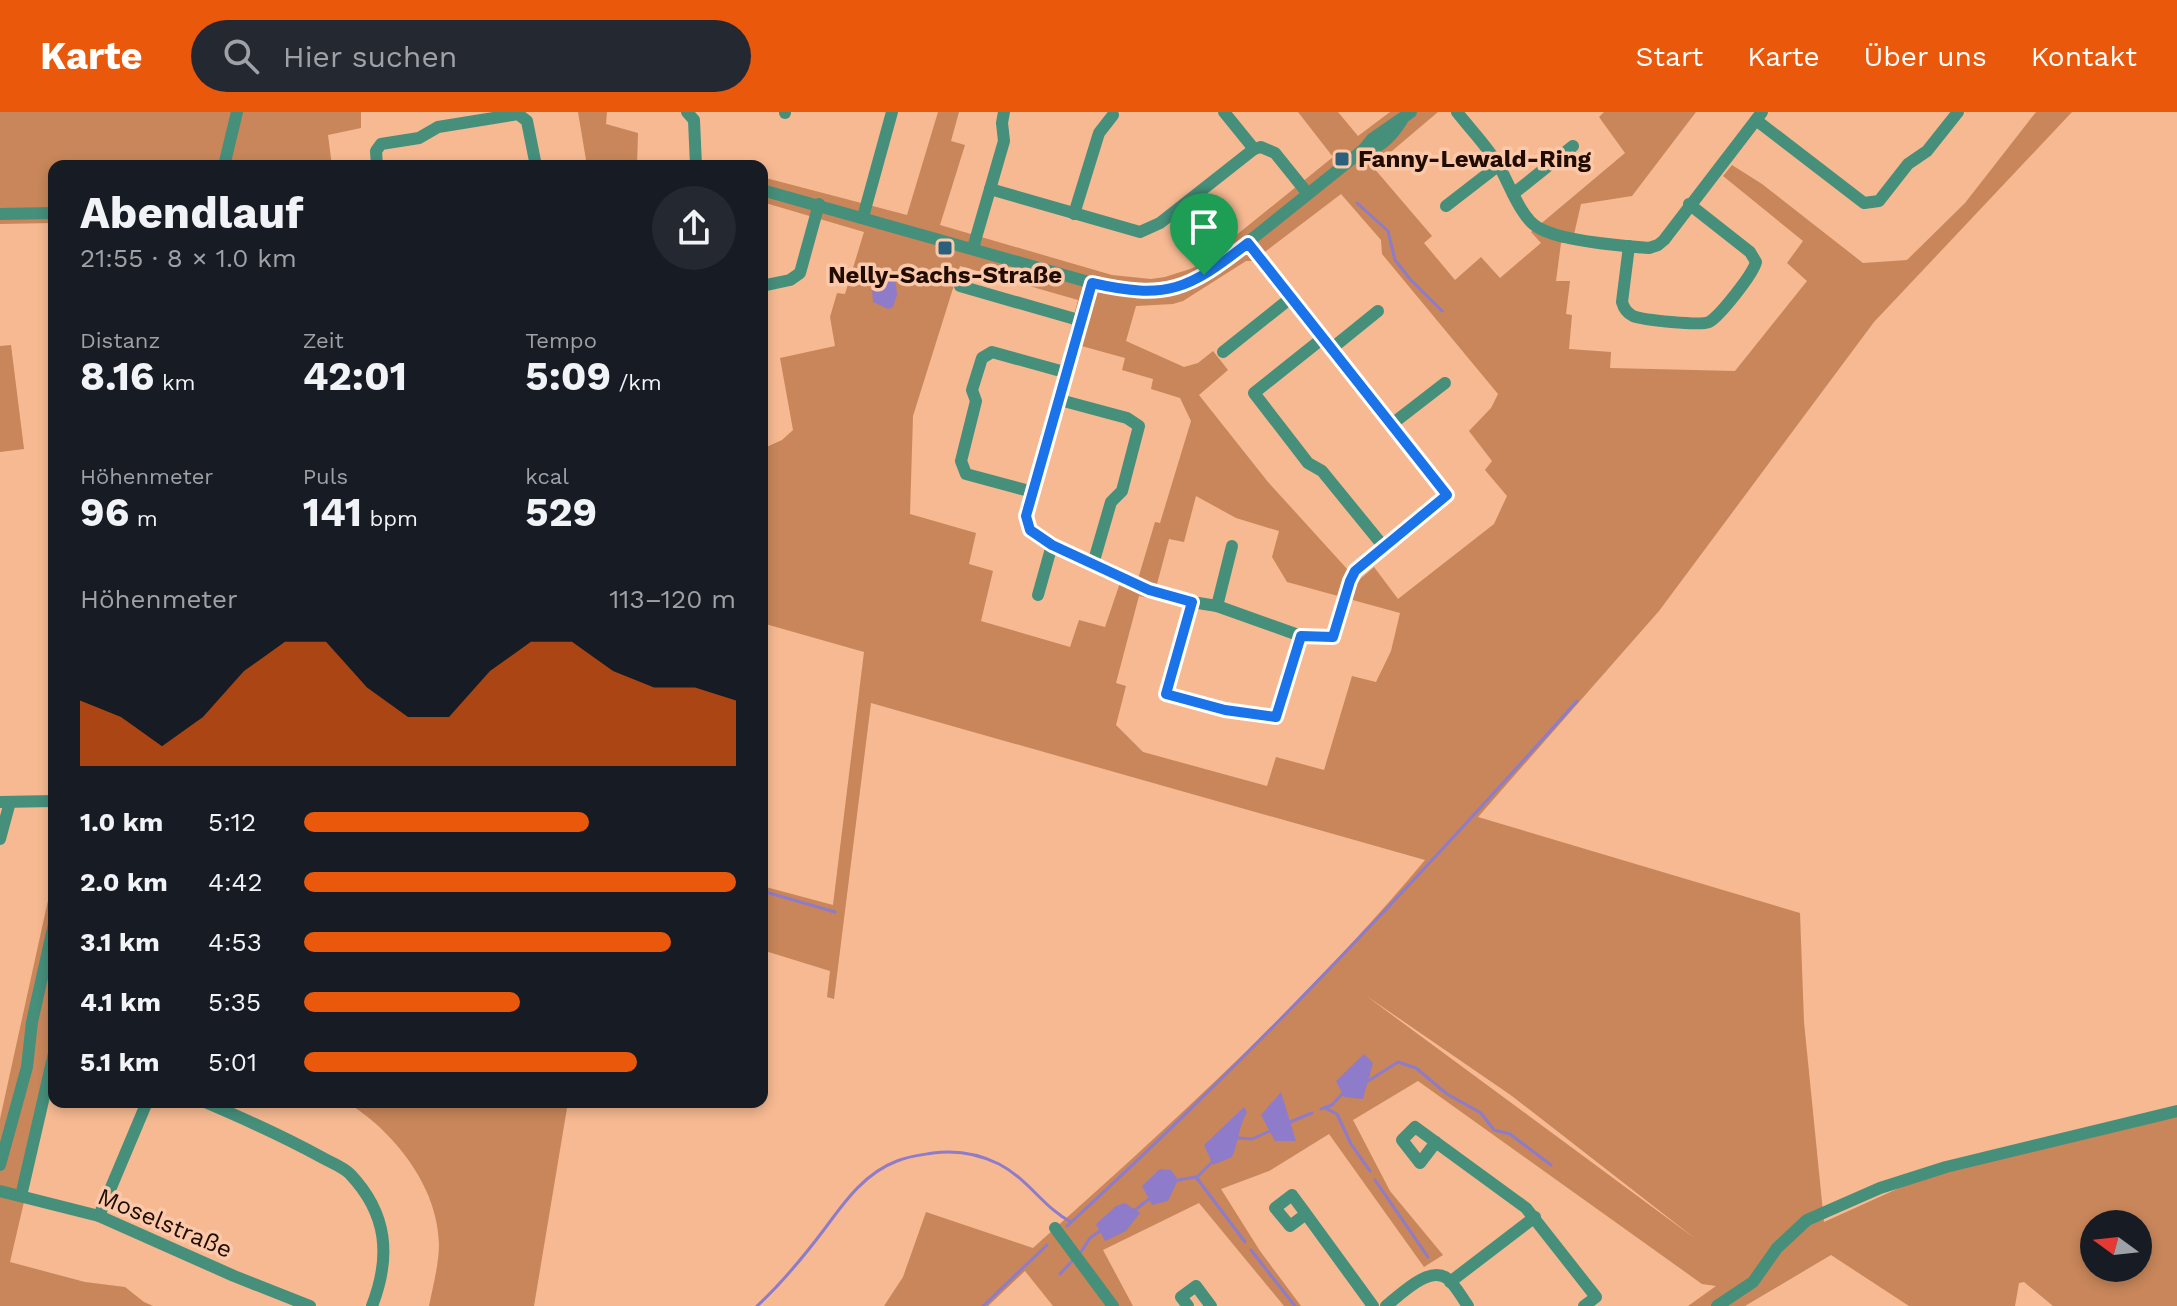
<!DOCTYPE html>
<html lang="de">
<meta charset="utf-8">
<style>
body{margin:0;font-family:"Work Sans",sans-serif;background:#242831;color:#f1f3f6;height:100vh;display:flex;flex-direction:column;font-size:30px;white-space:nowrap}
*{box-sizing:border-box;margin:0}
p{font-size:26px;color:#9ea1a6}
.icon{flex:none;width:44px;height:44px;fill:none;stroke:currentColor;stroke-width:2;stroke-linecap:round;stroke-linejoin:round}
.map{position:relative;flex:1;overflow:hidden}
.side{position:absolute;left:48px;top:48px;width:720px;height:948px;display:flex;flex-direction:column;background:#171b24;border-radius:16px;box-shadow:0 4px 12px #0003}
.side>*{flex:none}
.needle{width:52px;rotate:285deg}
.fabs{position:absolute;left:2080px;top:1098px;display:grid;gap:16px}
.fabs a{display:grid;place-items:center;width:72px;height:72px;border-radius:50%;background:#171b24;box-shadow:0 4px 12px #0003;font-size:40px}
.pin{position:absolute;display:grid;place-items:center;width:68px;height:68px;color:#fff;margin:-82px -34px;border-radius:50% 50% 50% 0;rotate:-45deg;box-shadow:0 0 8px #0007}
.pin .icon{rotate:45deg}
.round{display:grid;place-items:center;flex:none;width:84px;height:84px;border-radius:42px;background:#242831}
.head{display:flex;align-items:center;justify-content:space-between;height:136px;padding:0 32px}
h1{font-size:44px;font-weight:700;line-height:60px}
.metrics{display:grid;grid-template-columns:repeat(3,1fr);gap:12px;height:136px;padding:8px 32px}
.metrics div{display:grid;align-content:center}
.metrics b{font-size:40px;font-weight:700}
.metrics small{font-size:22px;font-weight:400}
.metrics p{font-size:22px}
.chart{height:224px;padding:16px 32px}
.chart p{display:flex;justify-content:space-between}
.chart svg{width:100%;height:144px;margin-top:8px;fill:#ea580c;opacity:.7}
ul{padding:0 32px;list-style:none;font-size:26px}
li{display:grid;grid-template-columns:128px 96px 1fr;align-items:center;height:60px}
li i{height:20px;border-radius:10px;background:#ea580c}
header{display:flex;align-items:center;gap:48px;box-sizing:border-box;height:112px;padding:0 40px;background:#ea580c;color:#fff}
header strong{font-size:38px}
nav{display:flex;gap:44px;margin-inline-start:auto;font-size:28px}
.search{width:560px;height:72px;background:#242831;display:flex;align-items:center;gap:20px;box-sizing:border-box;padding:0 28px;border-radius:44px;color:#9ea1a6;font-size:30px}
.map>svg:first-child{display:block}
.green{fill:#c8865a;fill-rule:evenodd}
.water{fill:#8e7bca}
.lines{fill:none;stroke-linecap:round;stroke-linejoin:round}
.stream{stroke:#8e7bca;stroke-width:3}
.minor{stroke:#458f7b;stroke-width:12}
.route-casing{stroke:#fff;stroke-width:16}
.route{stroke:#1a73e8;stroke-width:10}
.poi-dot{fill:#2a607b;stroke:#fbc9aa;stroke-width:3}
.labels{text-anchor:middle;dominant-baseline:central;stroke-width:7;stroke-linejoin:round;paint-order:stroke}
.poi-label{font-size:24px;font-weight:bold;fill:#210c01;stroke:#fbc9aa;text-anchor:start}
.street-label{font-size:24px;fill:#210c01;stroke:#fbc9aa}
</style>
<header>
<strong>Karte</strong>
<div class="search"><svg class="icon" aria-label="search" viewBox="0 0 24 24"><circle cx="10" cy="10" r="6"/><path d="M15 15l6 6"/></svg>Hier suchen</div>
<nav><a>Start</a><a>Karte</a><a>Über uns</a><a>Kontakt</a></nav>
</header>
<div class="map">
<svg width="2177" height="1194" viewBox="0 0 2177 1194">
<rect width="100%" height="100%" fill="#f6b992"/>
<g class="green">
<polygon points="0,0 361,0 361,16 328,23 332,54 54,54 54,111 0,112"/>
<polygon points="578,0 607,0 606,12 638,21 637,54 587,54"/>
<path d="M938 0H959L951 29 965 33 940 113 1112 163 1151 167 1165 165 1193 156 1208 146 1333 45 1298 0H1338L1358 24 1390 0H1438L1373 55 1432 124 1424 131 1455 168 1481 145 1500 166 1541 131 1531 120 1625 41 1599 5 1604 0H1696L1632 84 1581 92 1572 131H1561L1556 169H1570L1566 202 1572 203 1569 237 1611 240 1610 256 1735 259 1807 169 1787 151 1803 129 1723 64 1732 53 1762 72 1863 151 1907 148 1965 91 2036 0H2072L1874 210 1659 499 1478 705 1800 801 1804 910 1824 1110 1917 1068 2177 1003V1194H2053L2024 1170 2019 1171 2015 1194H1909L1831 1143 1745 1194H1688L1716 1174 1702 1172 1418 969 1353 1008 1390 1079 1443 1143 1424 1155 1329 1022 1269 1059 1221 1077 1260 1139 1301 1194H1284L1199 1091 1103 1138 1133 1194H1053L1025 1159 988 1194H884L903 1165 926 1100 1033 1136C1170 1014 1307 889 1425 748L871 591 834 887 827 885 830 859 762 838V774L833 793 864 540 762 511V337L782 328 793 318 780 246 835 234 830 205 837 181 845 182 864 120 762 90V65L907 103ZM1341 82 1381 128 1382 142 1498 282 1491 296 1469 319 1492 349 1485 358 1507 384 1494 412 1398 487 1374 455 1359 468 1348 458 1268 370 1199 283 1228 258 1213 239 1198 251 1184 255 1126 229 1136 194 1173 192 1183 189 1246 149H1253ZM960 154 1078 188 1067 230 1125 246 1122 258 1153 267 1151 277 1180 286 1191 309 1160 411 1155 410 1138 467 1123 462 1105 515 1079 508 1070 535 981 509 993 459 969 452 976 421 910 402 913 304ZM1196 384 1236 406 1279 419 1272 445 1287 470 1400 501 1391 539 1376 570 1352 564 1324 658 1276 645 1267 674 1143 640 1116 613 1126 574 1116 571 1139 484 1153 487 1169 427 1184 430ZM1365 883 1512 984 1697 1128ZM2094 1112H2138V1156H2094Z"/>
<polygon points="11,233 24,337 0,340 0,234"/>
<polygon points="54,761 54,961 10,1150 85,1170 125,1175 144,1190 153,1194 0,1194 0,1007"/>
<path d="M346 990H568L534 1194H429C433 1174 439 1152 439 1132 438 1074 393 1018 346 990Z"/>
</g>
<g class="water">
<polygon points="881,157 888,157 895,162 897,183 893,195 888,197 873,190 872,176"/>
<polygon points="1364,942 1373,951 1363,987 1344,985 1336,969"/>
<polygon points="1281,980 1296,1029 1275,1029 1261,1003"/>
<path d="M1244 995 1247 1000C1238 1016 1239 1029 1232 1045L1213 1053 1204 1033Z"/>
<polygon points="1160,1057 1171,1058 1178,1068 1168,1089 1152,1093 1142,1074"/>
<polygon points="1125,1091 1140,1101 1126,1119 1105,1129 1096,1112 1116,1094"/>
</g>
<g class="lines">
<g class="stream">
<polyline points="1357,91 1388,119 1395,148 1410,167 1442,199"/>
<polyline points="762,779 835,800"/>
<polyline points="1368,969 1398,950 1416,956 1447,982 1481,1001 1494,1018 1510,1022 1551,1053"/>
<polyline points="1325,996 1337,1002 1351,1032 1370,1059"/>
<polyline points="1321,997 1332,993 1342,982"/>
<polyline points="1290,1010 1312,1001"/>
<polyline points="1238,1026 1252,1027 1270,1019"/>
<polyline points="1198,1064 1212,1050"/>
<polyline points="1178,1068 1196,1065 1245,1130"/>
<polyline points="1375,1068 1428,1145"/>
<polyline points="1135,1098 1149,1087"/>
<path d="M1067 1114C1247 949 1414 771 1577 589"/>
<polyline points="1251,1138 1295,1194"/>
<polyline points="1079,1143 1090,1126 1100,1119"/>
<polyline points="1060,1162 1073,1148"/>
<path d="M757 1194C782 1171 805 1143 826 1115 845 1089 865 1061 897 1049 909 1044 921 1043 933 1041 956 1038 979 1042 999 1052 1028 1067 1044 1096 1071 1110"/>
<polyline points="983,1194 1047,1133"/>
</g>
<g class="minor">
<polyline points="687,0 694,8 696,54"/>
<polyline points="1224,0 1254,37"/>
<path d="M1457 0C1471 18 1488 35 1499 54 1509 71 1521 107 1539 116 1561 129 1622 134 1649 136L1658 133 1664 128 1762 0"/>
<polyline points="785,1 785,0"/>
<polyline points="1756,8 1864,91 1879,89 1908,52 1927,39 1958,0"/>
<path d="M1363 38C1380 38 1394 21 1402 8"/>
<polyline points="224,54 237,0"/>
<polyline points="377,54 376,39 381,32 419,26 438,15 518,2 527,9 536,54"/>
<polyline points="990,77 1140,120 1160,111 1254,37 1261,35 1275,41 1308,82"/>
<polyline points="762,78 1092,171 1133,180 1151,180 1169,177 1192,169 1222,151 1363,38 1372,27 1411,0"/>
<polyline points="1513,82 1573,34"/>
<polyline points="1446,94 1499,53"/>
<polyline points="0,102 54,101"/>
<polyline points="1074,102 1099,21 1113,3"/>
<polyline points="863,105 892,0"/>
<path d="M1629 134 1622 190C1624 197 1627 201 1633 204 1643 208 1700 214 1709 210 1720 204 1753 162 1756 150L1750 140 1689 92"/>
<polyline points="973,136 1004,29 1002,11 1004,0"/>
<polyline points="1092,171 1026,404 1030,418 1052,433 1149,478 1192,490 1217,494 1301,524 1333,525 1350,469 1355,459 1447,383 1248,131"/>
<polyline points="762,174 790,168 800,161 819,92"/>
<polyline points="960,174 1082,209"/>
<polyline points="1323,226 1254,281 1308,351 1322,359 1384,435"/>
<polyline points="1331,237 1378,199"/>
<polyline points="1223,240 1292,185"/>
<polyline points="1060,288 1127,306 1139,314 1122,379 1111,390 1093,452"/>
<polyline points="1392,312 1445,271"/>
<polyline points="1033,380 966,362 961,349 976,289 972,278 982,246 992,240 1068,261"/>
<polyline points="1038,483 1052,433"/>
<polyline points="1192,490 1166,582 1225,598 1276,605 1301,524"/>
<polyline points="1217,494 1232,434"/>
<polyline points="0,690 54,689"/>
<polyline points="0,727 10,690"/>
<path d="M205 990C245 1007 285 1025 323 1046 332 1051 343 1055 350 1062 388 1102 391 1145 372 1194"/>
<polyline points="1436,1030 1420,1051 1402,1028 1415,1015 1515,1088 1526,1096 1596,1185 1584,1194"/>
<polyline points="0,1053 27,955 32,910 54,812"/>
<polyline points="0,1079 99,1104 234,1164 310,1194"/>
<polyline points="21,1084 54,941"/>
<polyline points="1306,1102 1290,1114 1275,1096 1292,1083 1306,1102 1373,1194"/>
<polyline points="99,1104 147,990"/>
<polyline points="1055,1116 1113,1194"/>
<polyline points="1450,1170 1535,1105"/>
<polyline points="1188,1194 1181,1185 1196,1174 1211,1194"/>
<path d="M1386 1194C1400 1183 1430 1152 1448 1167 1456 1174 1462 1186 1468 1194"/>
<polyline points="1717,1194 1753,1170 1777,1136 1807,1108 1880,1076 1946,1055 2177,999"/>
</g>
</g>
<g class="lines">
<defs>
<path id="route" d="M1248 131 1447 383 1355 459 1350 469 1333 525 1301 524 1276 605 1225 598 1166 582 1192 490 1149 478 1052 433 1030 418 1026 404 1092 171C1167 188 1188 178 1248 131Z"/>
</defs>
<use href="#route" class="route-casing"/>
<use href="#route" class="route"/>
</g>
<g class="poi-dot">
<rect x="1334" y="39" width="16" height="16" rx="4"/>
<rect x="937" y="128" width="16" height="16" rx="4"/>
</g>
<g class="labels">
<g class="poi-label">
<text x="1358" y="47">Fanny-Lewald-Ring</text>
<text x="945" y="163" text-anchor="middle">Nelly-Sachs-Straße</text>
</g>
<g class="street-label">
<text transform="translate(165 1111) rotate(23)">Moselstraße</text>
</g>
</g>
</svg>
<div class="fabs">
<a><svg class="needle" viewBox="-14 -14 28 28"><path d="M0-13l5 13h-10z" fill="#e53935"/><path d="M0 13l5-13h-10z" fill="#9ea1a6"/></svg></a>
</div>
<div class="pin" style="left:1204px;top:163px;background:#1e9e55"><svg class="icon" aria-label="arrive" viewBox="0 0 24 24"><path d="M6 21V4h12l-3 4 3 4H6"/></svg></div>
<section class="side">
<div class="head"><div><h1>Abendlauf</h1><p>21:55 · 8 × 1.0 km</p></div><a class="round"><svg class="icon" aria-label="share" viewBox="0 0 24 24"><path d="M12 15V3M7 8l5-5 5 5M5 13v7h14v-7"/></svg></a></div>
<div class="metrics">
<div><p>Distanz</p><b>8.16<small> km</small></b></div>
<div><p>Zeit</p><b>42:01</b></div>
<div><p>Tempo</p><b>5:09<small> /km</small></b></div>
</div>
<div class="metrics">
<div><p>Höhenmeter</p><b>96<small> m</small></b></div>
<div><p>Puls</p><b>141<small> bpm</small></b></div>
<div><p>kcal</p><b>529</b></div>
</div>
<div class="chart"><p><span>Höhenmeter</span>113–120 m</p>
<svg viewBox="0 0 160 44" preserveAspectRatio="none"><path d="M0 44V24L10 29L20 38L30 29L40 15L50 6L60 6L70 20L80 29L90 29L100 15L110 6L120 6L130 15L140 20L150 20L160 24V44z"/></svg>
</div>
<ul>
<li><b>1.0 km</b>5:12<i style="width:66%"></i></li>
<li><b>2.0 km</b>4:42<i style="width:100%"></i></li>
<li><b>3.1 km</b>4:53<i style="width:85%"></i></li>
<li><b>4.1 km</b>5:35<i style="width:50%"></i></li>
<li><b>5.1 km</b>5:01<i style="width:77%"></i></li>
</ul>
</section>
</div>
